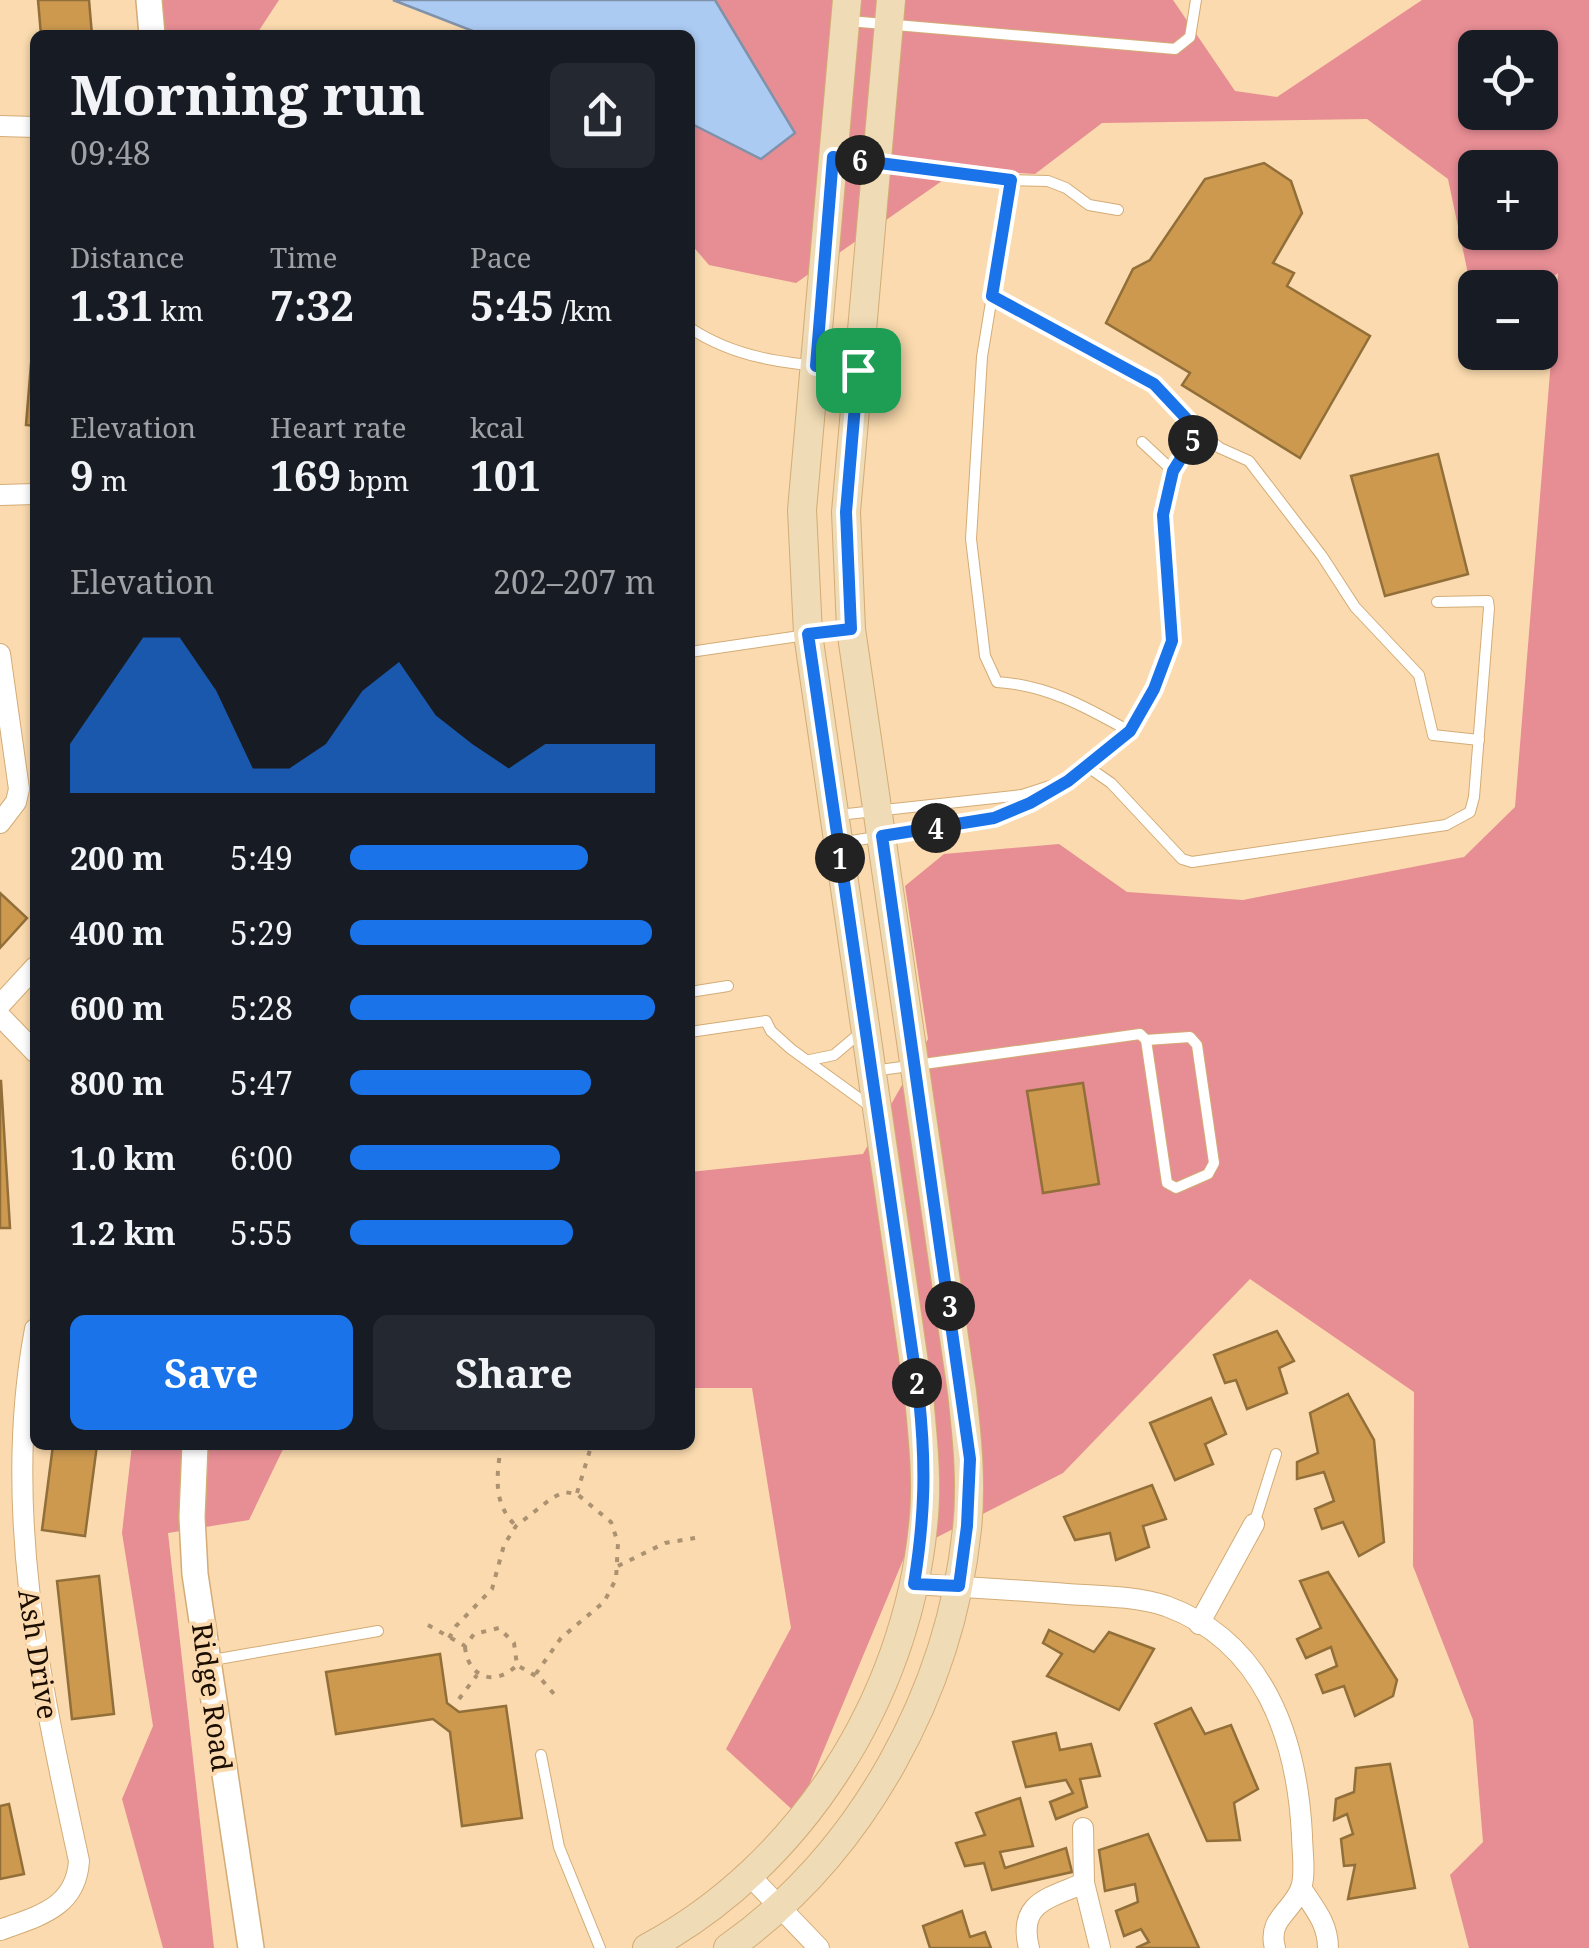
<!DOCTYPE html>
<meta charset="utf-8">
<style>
body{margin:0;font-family:"Noto Serif",serif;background:#242831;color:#f1f3f6;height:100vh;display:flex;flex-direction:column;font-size:38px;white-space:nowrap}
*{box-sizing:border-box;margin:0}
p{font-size:32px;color:#9ea1a6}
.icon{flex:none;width:55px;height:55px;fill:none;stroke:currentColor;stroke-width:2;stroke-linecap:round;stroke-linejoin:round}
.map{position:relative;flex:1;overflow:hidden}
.panel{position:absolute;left:30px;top:30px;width:665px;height:1420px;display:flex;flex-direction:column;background:#171b24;border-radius:15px;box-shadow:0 2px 8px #0004}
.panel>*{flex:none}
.fabs{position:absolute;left:1458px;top:30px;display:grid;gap:20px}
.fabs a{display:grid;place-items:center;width:100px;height:100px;border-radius:15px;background:#171b24;box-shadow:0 2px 8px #0004;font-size:50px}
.pin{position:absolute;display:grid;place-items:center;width:85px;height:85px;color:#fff;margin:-42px;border-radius:20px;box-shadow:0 5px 15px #0006}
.km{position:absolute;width:50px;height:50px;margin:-25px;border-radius:50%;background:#222;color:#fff;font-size:28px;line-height:50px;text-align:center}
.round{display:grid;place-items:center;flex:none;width:105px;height:105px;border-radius:15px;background:#242831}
.head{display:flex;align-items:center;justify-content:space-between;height:170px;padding:0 40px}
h1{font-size:55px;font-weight:700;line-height:75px}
.metrics{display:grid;grid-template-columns:repeat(3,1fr);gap:15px;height:170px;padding:10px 40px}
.metrics div{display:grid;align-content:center}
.metrics b{font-size:42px;font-weight:700}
.metrics small{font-size:28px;font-weight:400}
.metrics p{font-size:28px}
.chart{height:280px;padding:20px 40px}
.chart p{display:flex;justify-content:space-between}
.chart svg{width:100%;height:180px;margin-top:10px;fill:#1a73e8;opacity:.7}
.action{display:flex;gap:20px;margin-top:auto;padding:20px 40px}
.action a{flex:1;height:115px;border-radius:15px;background:#1a73e8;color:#fff;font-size:40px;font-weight:700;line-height:115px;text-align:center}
.action a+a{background:#242831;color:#f1f3f6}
ul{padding:0 40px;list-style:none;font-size:32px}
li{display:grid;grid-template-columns:160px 120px 1fr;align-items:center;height:75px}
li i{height:25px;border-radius:12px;background:#1a73e8}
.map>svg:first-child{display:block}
.forest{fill:#e78d94;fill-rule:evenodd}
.water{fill:#accbf3;stroke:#8092aa;stroke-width:2.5}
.building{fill:#cc994f;stroke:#926e39;stroke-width:2.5}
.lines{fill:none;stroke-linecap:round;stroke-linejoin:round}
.service-casing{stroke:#d3ac76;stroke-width:12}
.minor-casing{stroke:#d3ac76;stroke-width:22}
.tertiary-casing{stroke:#d3ac76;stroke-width:28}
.secondary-casing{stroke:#d3ac76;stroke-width:30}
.path{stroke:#ac9271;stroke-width:4;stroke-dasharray:5 8;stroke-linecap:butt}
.service{stroke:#fff;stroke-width:10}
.minor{stroke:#fff;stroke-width:20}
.tertiary{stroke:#fff;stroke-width:25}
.secondary{stroke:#efdbb5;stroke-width:28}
.route-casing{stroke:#fff;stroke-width:20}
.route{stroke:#1a73e8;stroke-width:12}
.labels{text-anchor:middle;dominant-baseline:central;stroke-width:8;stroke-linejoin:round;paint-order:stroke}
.street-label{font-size:28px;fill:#1b0d00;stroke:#fadaae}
</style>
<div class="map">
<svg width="1589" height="1948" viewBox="0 0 1589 1948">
<rect width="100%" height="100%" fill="#fadaae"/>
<g class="forest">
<polygon points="144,0 279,0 256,35 146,35"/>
<path d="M715 0H1173L1235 91 1277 97 1422 0H1589V1948H1469L1450 1875 1483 1842 1473 1720 1413 1566 1414 1392 1250 1279 1063 1473 906 1553 797 1814 726 1749 791 1628 752 1388H690V1172L863 1154 928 1039 905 886 944 854 1059 844 1127 892 1243 900 1464 857 1515 807 1558 273 1540 287 1475 288V307L1448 179 1367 119 1102 123 1035 174 959 169 796 283 709 265 690 243V123L761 159 795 133ZM1475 48H1540V112H1475ZM1475 168H1540V232H1475Z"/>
<polygon points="132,1445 285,1445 249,1520 168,1533 214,1948 163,1948 122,1799 153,1726 122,1533"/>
</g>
<polygon class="water" points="393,0 715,0 795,133 761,159 690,123 690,35 483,35"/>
<g class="building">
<polygon points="38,0 89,0 92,35 41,35"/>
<polygon points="1264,163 1291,181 1302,213 1273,263 1294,273 1287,286 1370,336 1300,458 1182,385 1190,373 1106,323 1133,269 1150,260 1205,179"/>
<polygon points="31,364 35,364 35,426 26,425"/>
<polygon points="1438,454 1468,574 1385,596 1351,476"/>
<polygon points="0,893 27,918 0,948"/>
<polygon points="1,1081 10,1228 0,1228 0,1081"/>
<polygon points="1083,1083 1099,1184 1043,1193 1027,1091"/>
<polygon points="1277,1331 1294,1361 1279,1368 1287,1393 1247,1409 1236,1380 1225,1383 1214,1355"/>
<polygon points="1348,1394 1374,1440 1384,1542 1359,1556 1343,1522 1322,1529 1315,1509 1334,1501 1324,1472 1297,1479 1297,1462 1318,1453 1310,1413"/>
<polygon points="1211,1398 1226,1434 1205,1444 1213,1464 1175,1480 1150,1423"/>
<polygon points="53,1445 97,1445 85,1536 42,1530"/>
<polygon points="1152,1485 1166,1519 1143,1526 1149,1547 1116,1560 1110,1533 1075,1540 1064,1517"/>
<polygon points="1328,1572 1397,1680 1393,1696 1355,1716 1344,1686 1323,1693 1316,1675 1337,1666 1331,1647 1306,1658 1297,1639 1321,1628 1300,1581"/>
<polygon points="99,1576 114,1714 72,1719 57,1581"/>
<polygon points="1049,1630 1094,1652 1109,1632 1154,1649 1119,1710 1047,1676 1062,1654 1043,1643"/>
<polygon points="440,1654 447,1703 459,1712 506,1706 522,1818 462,1826 450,1732 433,1719 336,1734 326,1672"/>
<polygon points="1191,1708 1205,1734 1231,1725 1258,1789 1234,1803 1240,1840 1207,1841 1155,1724"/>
<polygon points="1056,1733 1060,1750 1091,1744 1100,1776 1080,1779 1087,1807 1056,1819 1050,1802 1073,1793 1066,1780 1026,1787 1013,1742"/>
<polygon points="1390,1764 1415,1888 1348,1899 1355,1865 1344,1866 1341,1839 1353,1834 1347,1814 1334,1820 1336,1799 1354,1792 1356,1768"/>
<polygon points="1020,1798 1033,1846 1000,1852 1005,1868 1066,1848 1072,1872 992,1890 984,1863 965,1866 956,1843 985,1835 976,1813"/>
<polygon points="9,1804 24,1874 0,1879 0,1806"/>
<polygon points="1148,1834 1199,1948 1136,1948 1149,1942 1141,1929 1124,1936 1116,1911 1138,1902 1135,1884 1105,1891 1099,1850"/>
<polygon points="962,1911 970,1937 985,1932 991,1948 930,1948 923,1926"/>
</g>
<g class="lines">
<defs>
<g id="service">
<polyline points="849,21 1175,49 1190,37 1196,0"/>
<polyline points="878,161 1011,180 1048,181 1066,188 1089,205 1118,210"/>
<path d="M1011 180 982 357 971 539 985 656 997 682C1047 685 1086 707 1129 731"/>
<polyline points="992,296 1154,384 1198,431"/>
<path d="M690 328C741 362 797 364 857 370"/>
<polyline points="1142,442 1173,471"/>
<polyline points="690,652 847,629"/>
<polyline points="1088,767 1111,783 1182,859 1192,862 1446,825 1470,812 1474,797 1489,608 1488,601 1437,602"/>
<polyline points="838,815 1022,795 1053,785"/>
<polyline points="839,843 995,818 1030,803 1068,781 1129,731 1153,689 1173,641 1163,515 1173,471 1198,431 1220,448 1249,461 1322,556 1355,607 1419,675 1433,735 1479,740"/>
<polyline points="690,992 728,986"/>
<polyline points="690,1032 766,1021 771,1031 791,1049 871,1107"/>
<polyline points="810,1060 834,1055 860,1033"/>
<polyline points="873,1071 1140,1034 1146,1040 1167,1183 1176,1188 1208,1174 1214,1163 1197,1045 1190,1037 1146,1040"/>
<polyline points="1254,1524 1276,1454"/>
<polyline points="207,1661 378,1631"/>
<polyline points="541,1755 559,1847 600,1948"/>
</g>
<g id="minor">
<polyline points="0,126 35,127"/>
<polyline points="0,495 35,494"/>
<polyline points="0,654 19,789 16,802 0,823"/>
<polyline points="0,1005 35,967"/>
<polyline points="0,1016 35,1052"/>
<path d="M914 1584C965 1587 1016 1590 1067 1594 1099 1596 1136 1596 1166 1606 1265 1642 1297 1739 1302 1835 1302 1850 1306 1874 1301 1888 1292 1912 1267 1919 1275 1948"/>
<polyline points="1199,1624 1254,1524"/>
<polyline points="1083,1828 1084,1883 1100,1948"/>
<polyline points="749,1875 819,1948"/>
<path d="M1301 1888C1314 1908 1328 1923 1328 1948"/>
<path d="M0 1930C38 1916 76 1908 79 1861 41 1686 1 1509 35 1329"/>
<path d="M1029 1948C1017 1902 1050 1898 1084 1883"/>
</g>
<g id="tertiary">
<polyline points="149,0 152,35"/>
<polyline points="195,1445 192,1517 195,1574 251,1948"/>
</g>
<g id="secondary">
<path d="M647 1948C801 1866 906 1698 923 1526 928 1483 923 1440 919 1397L808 634 802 510 847 0"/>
<path d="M728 1948C863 1853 950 1691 967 1529 972 1483 967 1437 962 1392L851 629 846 512 891 0"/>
</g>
</defs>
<use href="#service" class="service-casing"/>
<use href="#minor" class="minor-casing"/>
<use href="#tertiary" class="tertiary-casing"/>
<use href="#secondary" class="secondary-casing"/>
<g class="path">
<path d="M501 1445C497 1475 492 1503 516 1526"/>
<polyline points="577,1493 590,1450"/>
<polyline points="618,1566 665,1543 695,1538"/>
<polyline points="428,1625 465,1646 474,1634 499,1628 514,1643 517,1665 541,1679 554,1694"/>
<polyline points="449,1638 456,1626 492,1589 504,1545 516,1526 552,1498 564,1492 577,1494 611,1522 618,1543 616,1579 604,1602 561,1638 535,1675"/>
<path d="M465 1647C468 1678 495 1687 517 1665"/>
<polyline points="459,1699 477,1675"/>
</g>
<use href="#service" class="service"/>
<use href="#minor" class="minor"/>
<use href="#tertiary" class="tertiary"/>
<use href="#secondary" class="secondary"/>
</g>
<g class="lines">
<defs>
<path id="route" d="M833 157 1011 180 992 296 1154 384 1198 431 1173 471 1163 515 1172 641 1154 689 1130 731 1068 781 1030 803 994 818 882 836 970 1459 967 1526 959 1586 914 1584C925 1516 926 1465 919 1398L808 634 851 629 846 512 858 370 816 366Z"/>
</defs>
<use href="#route" class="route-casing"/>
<use href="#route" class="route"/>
</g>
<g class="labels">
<g class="street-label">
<text transform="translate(39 1654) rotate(81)">Ash Drive</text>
<text transform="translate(213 1697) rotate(82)">Ridge Road</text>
</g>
</g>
</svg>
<div class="fabs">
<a><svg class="icon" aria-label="locate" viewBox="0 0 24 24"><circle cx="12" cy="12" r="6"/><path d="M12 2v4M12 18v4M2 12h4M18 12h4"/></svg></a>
<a>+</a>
<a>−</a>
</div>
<div class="pin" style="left:858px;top:370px;background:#1e9e55"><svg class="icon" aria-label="arrive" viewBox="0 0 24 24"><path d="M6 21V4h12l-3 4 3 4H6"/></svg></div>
<b class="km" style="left:840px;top:858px">1</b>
<b class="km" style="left:917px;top:1383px">2</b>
<b class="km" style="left:950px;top:1306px">3</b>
<b class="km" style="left:936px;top:828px">4</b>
<b class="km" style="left:1193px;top:440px">5</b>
<b class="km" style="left:860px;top:160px">6</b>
<section class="panel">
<div class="head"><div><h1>Morning run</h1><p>09:48</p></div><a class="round"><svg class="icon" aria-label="share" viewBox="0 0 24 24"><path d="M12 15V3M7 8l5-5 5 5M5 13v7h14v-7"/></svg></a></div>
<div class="metrics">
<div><p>Distance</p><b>1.31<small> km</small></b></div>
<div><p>Time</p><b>7:32</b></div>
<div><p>Pace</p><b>5:45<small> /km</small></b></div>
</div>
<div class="metrics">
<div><p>Elevation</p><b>9<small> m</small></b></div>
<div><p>Heart rate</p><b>169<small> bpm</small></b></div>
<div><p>kcal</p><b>101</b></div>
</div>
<div class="chart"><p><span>Elevation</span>202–207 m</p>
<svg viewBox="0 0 160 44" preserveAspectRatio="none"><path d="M0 44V32L10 19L20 6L30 6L40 19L50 38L60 38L70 32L80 19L90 12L100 25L110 32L120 38L130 32L140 32L150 32L160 32V44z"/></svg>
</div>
<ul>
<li><b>200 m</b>5:49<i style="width:78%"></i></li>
<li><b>400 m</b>5:29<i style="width:99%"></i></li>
<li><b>600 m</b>5:28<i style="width:100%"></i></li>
<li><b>800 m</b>5:47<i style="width:79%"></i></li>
<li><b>1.0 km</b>6:00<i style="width:69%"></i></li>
<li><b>1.2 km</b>5:55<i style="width:73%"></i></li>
</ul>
<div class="action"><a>Save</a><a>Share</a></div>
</section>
</div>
